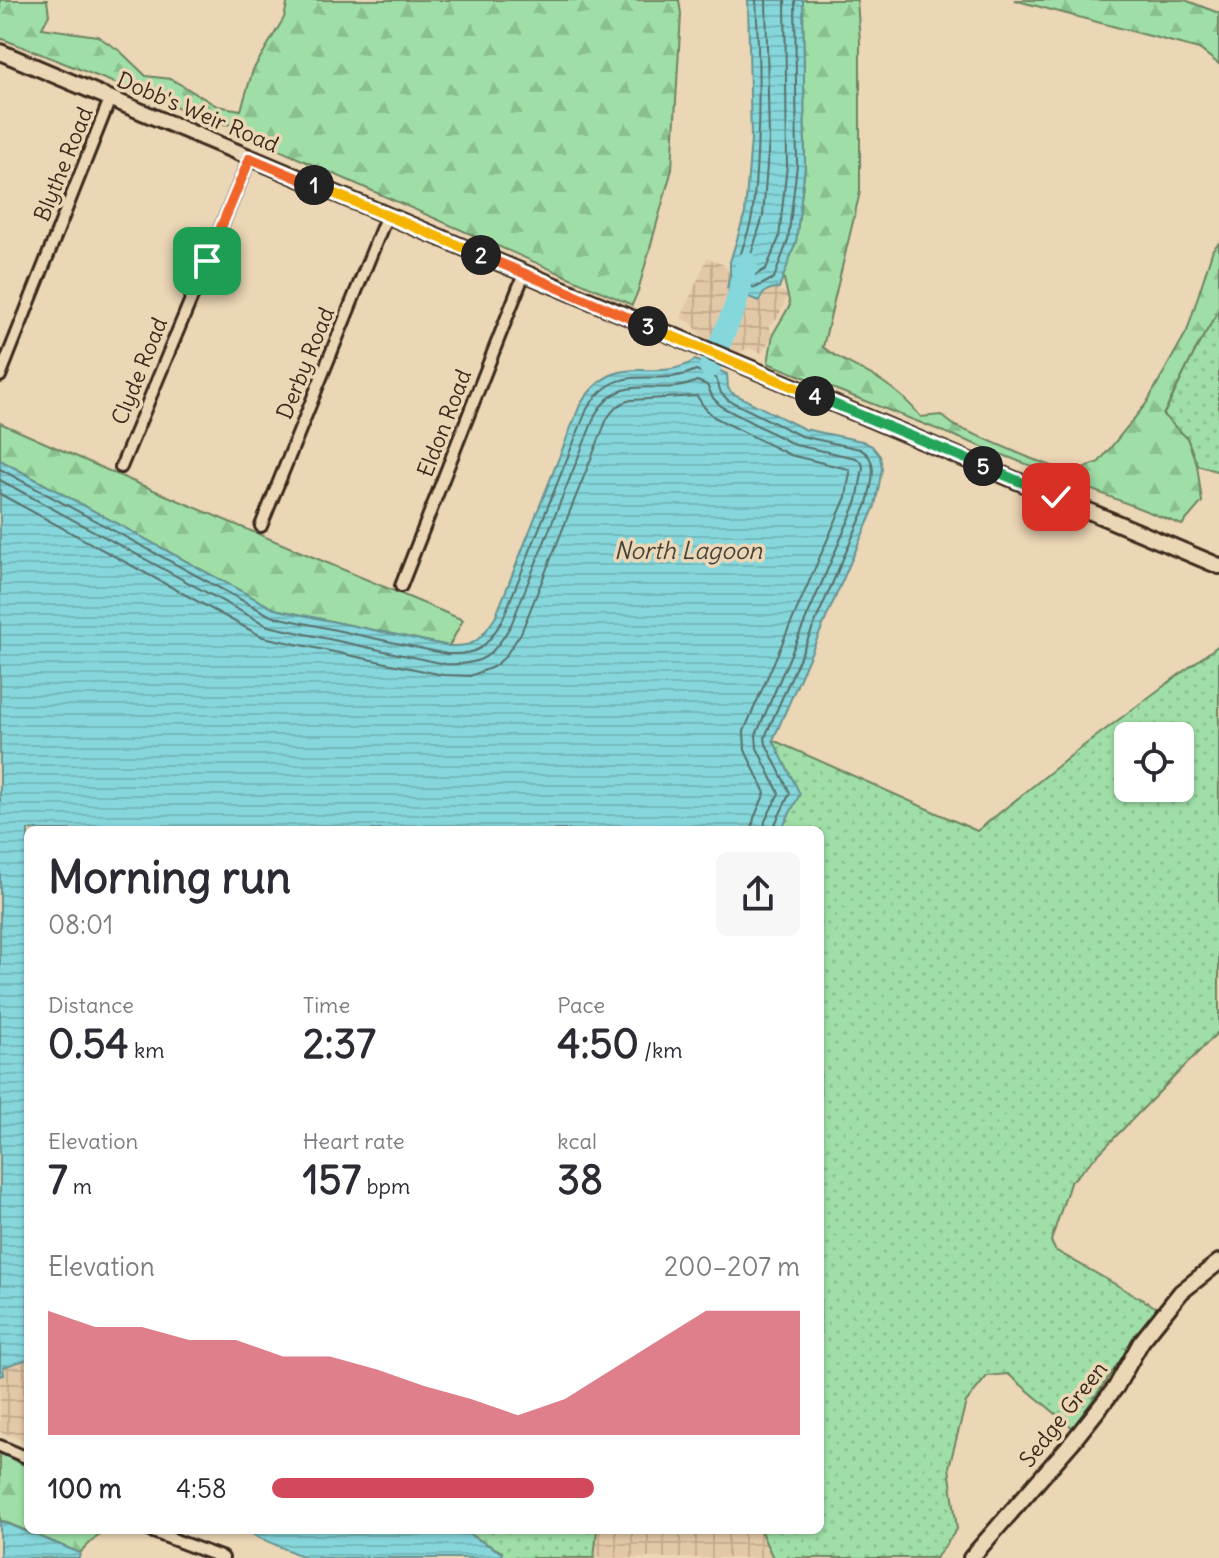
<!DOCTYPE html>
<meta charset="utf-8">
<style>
body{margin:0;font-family:Delius,sans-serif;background:#f7f7f7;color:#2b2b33;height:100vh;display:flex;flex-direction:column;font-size:30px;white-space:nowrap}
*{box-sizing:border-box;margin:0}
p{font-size:26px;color:#7c7c81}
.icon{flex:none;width:44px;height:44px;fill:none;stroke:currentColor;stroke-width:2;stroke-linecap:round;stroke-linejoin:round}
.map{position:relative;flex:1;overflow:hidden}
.sheet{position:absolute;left:24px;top:826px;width:800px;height:708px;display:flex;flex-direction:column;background:#fff;border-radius:12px;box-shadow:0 2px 6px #0004}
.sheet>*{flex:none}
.controls{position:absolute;left:1114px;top:722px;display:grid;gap:16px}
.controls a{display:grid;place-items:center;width:80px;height:80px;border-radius:12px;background:#fff;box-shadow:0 2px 6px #0004;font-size:40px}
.pin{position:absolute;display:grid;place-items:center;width:68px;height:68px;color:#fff;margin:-34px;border-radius:16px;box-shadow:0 4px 12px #0006}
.km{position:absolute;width:40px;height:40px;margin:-20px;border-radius:50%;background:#222;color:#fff;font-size:22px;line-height:40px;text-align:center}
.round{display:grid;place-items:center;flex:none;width:84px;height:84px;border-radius:12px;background:#f7f7f7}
.headline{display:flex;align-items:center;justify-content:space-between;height:136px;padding:0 24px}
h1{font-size:44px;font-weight:700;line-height:60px}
.metrics{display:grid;grid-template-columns:repeat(3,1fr);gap:12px;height:136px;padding:8px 24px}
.metrics div{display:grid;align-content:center}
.metrics b{font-size:40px;font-weight:700}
.metrics small{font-size:22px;font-weight:400}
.metrics p{font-size:22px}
.chart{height:224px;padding:16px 24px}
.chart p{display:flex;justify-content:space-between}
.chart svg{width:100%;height:144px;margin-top:8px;fill:#d1495b;opacity:.7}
ul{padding:0 24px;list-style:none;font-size:26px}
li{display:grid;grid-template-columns:128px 96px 1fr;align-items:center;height:60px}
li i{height:20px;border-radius:10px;background:#d1495b}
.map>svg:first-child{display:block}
.industrial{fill:url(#industrial-grid)}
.green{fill:url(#green-dots);stroke:#6d8462;stroke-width:2;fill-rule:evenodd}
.forest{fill:url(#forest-firs);stroke:#6d8462;stroke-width:2}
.water{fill:url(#water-rules);stroke:#689290;stroke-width:2}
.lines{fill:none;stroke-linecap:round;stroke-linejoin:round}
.shore{stroke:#596f6a;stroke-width:2}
.river{stroke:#86d7dc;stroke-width:22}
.street-casing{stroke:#3b2a1e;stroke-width:16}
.secondary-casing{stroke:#3b2a1e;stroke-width:20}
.street{stroke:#ebd6b5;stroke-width:10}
.secondary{stroke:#ebd6b5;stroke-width:14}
.split-1-casing{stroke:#fff;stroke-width:16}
.split-2-casing{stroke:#fff;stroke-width:16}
.split-3-casing{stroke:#fff;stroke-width:16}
.split-4-casing{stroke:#fff;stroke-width:16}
.split-5-casing{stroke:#fff;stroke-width:16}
.split-6-casing{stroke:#fff;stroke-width:16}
.split-1{stroke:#f0652b;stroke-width:10}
.split-2{stroke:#f5b400;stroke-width:10}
.split-3{stroke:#f0652b;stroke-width:10}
.split-4{stroke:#f5b400;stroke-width:10}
.split-5{stroke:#22a559;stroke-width:10}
.split-6{stroke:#22a559;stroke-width:10}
.labels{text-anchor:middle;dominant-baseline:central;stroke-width:7;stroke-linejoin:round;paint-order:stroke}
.street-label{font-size:22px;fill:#3b2a1e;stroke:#ebd6b5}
.water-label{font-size:24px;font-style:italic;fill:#46443a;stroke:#ebd6b5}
</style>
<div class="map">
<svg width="1219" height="1558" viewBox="0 0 1219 1558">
<defs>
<pattern id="industrial-grid" width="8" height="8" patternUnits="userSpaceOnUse" patternTransform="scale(2)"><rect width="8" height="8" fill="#e3c8a7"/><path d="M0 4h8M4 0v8" fill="none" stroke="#c4ac8f"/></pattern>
<pattern id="green-dots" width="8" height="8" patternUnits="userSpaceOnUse" patternTransform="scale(2)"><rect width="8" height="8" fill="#9fdfa7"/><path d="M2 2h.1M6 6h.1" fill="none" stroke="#8ac08f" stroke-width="1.8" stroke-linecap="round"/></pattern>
<pattern id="forest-firs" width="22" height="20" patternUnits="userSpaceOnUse" patternTransform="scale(2)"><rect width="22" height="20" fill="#9fdfa7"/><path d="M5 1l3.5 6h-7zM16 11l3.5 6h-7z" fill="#8ac08f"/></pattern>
<pattern id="water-rules" width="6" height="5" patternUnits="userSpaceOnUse" patternTransform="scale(2)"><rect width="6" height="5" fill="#86d7dc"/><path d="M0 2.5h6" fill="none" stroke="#75b9bc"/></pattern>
</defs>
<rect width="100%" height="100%" fill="#ebd6b5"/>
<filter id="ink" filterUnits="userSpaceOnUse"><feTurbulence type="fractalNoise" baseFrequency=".0125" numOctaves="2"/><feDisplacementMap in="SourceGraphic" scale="16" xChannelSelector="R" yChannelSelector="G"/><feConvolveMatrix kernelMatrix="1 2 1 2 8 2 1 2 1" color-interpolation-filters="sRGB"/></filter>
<g filter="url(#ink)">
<g class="industrial">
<polygon points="707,258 724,265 730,275 727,288 745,290 746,293 763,292 771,288 775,288 788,294 778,318 769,326 772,333 770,340 762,353 749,348 739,352 704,338 691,323 681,318"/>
<polygon points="28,1359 28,1441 0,1432 0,1376 4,1375 3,1368"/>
<polygon points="597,1530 760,1530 773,1558 595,1558"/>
</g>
<g class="green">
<polygon points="1219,310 1219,472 1197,465 1187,438 1163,416 1197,347"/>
<path d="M1219 645V1031L1070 1183 1051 1241 1055 1250 1157 1308 1073 1428 1008 1374 987 1376 966 1402 949 1467 957 1529 936 1558H773L760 1530H820V830H781L799 794 773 740 977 831 1078 750ZM1128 736H1180V788H1128Z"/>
<polygon points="461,1530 597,1530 594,1558 500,1558 502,1552"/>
</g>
<g class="forest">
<polygon points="0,0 47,0 49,15 42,28 97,36 120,51 146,76 171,79 217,106 241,110 253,70 284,18 288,0 679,0 681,14 672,169 638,291 632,305 234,130 237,125 219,124 0,38"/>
<path d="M803 0H857L860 42V192L823 347C841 362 864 369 883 382 898 392 910 403 921 417L941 415 955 426 1032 459 1072 473 1099 462 1146 404 1187 331 1213 249 1219 243V310L1197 347 1163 415 1187 438 1197 465 1202 502 1182 525 768 363 773 334 790 305 783 275 796 242 805 165Z"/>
<polygon points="1014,0 1185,0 1219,13 1219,64 1199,49"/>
<polygon points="0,423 132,481 463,620 449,646 274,609 0,460"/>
<polygon points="0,1453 28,1467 28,1530 103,1530 80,1553 0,1520"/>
</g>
<g class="water">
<path d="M748 0H803L805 165 796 242 779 288C768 288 764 291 759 301L746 296 745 290 738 292 727 288 730 275V262L745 213 751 139Z"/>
<path d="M695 360 727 374 728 388 732 393 804 429 862 441 872 446 880 456 882 469 875 506 773 740 800 794 781 830H28V1359L3 1367 4 1375 0 1376V460L274 609 449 646C477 647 480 639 495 618L580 405C618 345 652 387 695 360Z"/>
<polygon points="0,1521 80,1553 79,1558 0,1558"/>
<polygon points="248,1530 461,1530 502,1553 500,1558 306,1558 255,1536"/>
</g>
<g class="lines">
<g class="shore">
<path d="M756 0C760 70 760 139 753 209 751 235 736 252 738 280L755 288 774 278 788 240 797 165 795 0"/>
<polyline points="766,0 769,140 763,216 748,264 749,272 755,275 766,269 779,238 787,165 785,0"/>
<path d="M0 469 271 616 447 654C481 655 485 647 502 621L587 409C620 357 654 390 696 370L716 378 721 393 728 400 801 436 860 449C881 460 871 484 867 504L765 737 766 744 790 793 775 824 774 830"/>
<path d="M0 480 268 626 445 664C484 666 492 656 511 625L596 413C624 369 660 399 697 381L707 385 713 398 722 407 795 445 856 458 862 463 863 468 857 501 756 735 757 748 779 793 765 821 764 830"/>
<path d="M0 494 263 637 443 675 470 676 493 667 504 658 521 633 607 419C614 408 619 403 631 400L697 396 704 407 714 417 790 455 848 469 850 472 846 497 744 731 745 750 765 793 754 818 752 830"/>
</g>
<polyline class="river" points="710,367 735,307 747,263"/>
<defs>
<g id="street">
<polyline points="0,376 110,99"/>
<polyline points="121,467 250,158"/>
<polyline points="261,526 387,215"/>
<polyline points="401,586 524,274"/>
<polyline points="0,1446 28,1458"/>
<polyline points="148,1530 223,1558"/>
</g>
<g id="secondary">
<polyline points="0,52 1219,566"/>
<polyline points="971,1558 1073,1441 1116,1387 1141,1342 1181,1292 1219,1262"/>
</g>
</defs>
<use href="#street" class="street-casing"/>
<use href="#secondary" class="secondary-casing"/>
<use href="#street" class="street"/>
<use href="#secondary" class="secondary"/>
</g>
</g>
<g class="lines" filter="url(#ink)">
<defs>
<polyline id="split-1" points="207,261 250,158 314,185"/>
<polyline id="split-2" points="314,185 481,255"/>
<polyline id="split-3" points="481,255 648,326"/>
<polyline id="split-4" points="648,326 815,396"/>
<polyline id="split-5" points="815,396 983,466"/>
<polyline id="split-6" points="983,466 1056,497"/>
</defs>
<use href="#split-1" class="split-1-casing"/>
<use href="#split-2" class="split-2-casing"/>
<use href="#split-3" class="split-3-casing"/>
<use href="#split-4" class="split-4-casing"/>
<use href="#split-5" class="split-5-casing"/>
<use href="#split-6" class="split-6-casing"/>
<use href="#split-1" class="split-1"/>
<use href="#split-2" class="split-2"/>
<use href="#split-3" class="split-3"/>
<use href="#split-4" class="split-4"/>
<use href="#split-5" class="split-5"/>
<use href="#split-6" class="split-6"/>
</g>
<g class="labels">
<g class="street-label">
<text transform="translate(198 112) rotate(23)">Dobb's Weir Road</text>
<text transform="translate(63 164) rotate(-68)">Blythe Road</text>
<text transform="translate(305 363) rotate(-68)">Derby Road</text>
<text transform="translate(139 371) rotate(-68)">Clyde Road</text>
<text transform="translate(444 423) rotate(-69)">Eldon Road</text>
<text transform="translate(1063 1414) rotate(-52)">Sedge Green</text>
</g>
<g class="water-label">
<text x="688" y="550">North Lagoon</text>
</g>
</g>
</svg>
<div class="controls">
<a><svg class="icon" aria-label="locate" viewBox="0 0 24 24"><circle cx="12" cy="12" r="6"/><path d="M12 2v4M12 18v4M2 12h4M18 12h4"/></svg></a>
</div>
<div class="pin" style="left:207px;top:261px;background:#1e9e55"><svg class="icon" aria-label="arrive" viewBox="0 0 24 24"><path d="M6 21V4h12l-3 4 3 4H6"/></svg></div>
<div class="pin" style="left:1056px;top:497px;background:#d93025"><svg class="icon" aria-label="check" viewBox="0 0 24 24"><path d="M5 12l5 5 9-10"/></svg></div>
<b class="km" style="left:314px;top:185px">1</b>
<b class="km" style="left:481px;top:255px">2</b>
<b class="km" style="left:648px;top:326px">3</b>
<b class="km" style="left:815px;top:396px">4</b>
<b class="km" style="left:983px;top:466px">5</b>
<section class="sheet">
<div class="headline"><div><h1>Morning run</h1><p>08:01</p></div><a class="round"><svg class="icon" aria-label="share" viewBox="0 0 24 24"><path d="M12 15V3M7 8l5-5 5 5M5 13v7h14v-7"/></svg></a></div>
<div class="metrics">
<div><p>Distance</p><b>0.54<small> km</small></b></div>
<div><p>Time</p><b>2:37</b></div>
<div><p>Pace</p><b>4:50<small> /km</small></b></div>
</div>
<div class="metrics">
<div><p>Elevation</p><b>7<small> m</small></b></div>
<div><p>Heart rate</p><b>157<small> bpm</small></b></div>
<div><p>kcal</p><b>38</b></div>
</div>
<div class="chart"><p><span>Elevation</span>200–207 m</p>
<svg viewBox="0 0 160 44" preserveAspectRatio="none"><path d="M0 44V6L10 11L20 11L30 15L40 15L50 20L60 20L70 24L80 29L90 33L100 38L110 33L120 24L130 15L140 6L150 6L160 6V44z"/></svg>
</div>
<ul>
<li><b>100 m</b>4:58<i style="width:61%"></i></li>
</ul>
</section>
</div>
